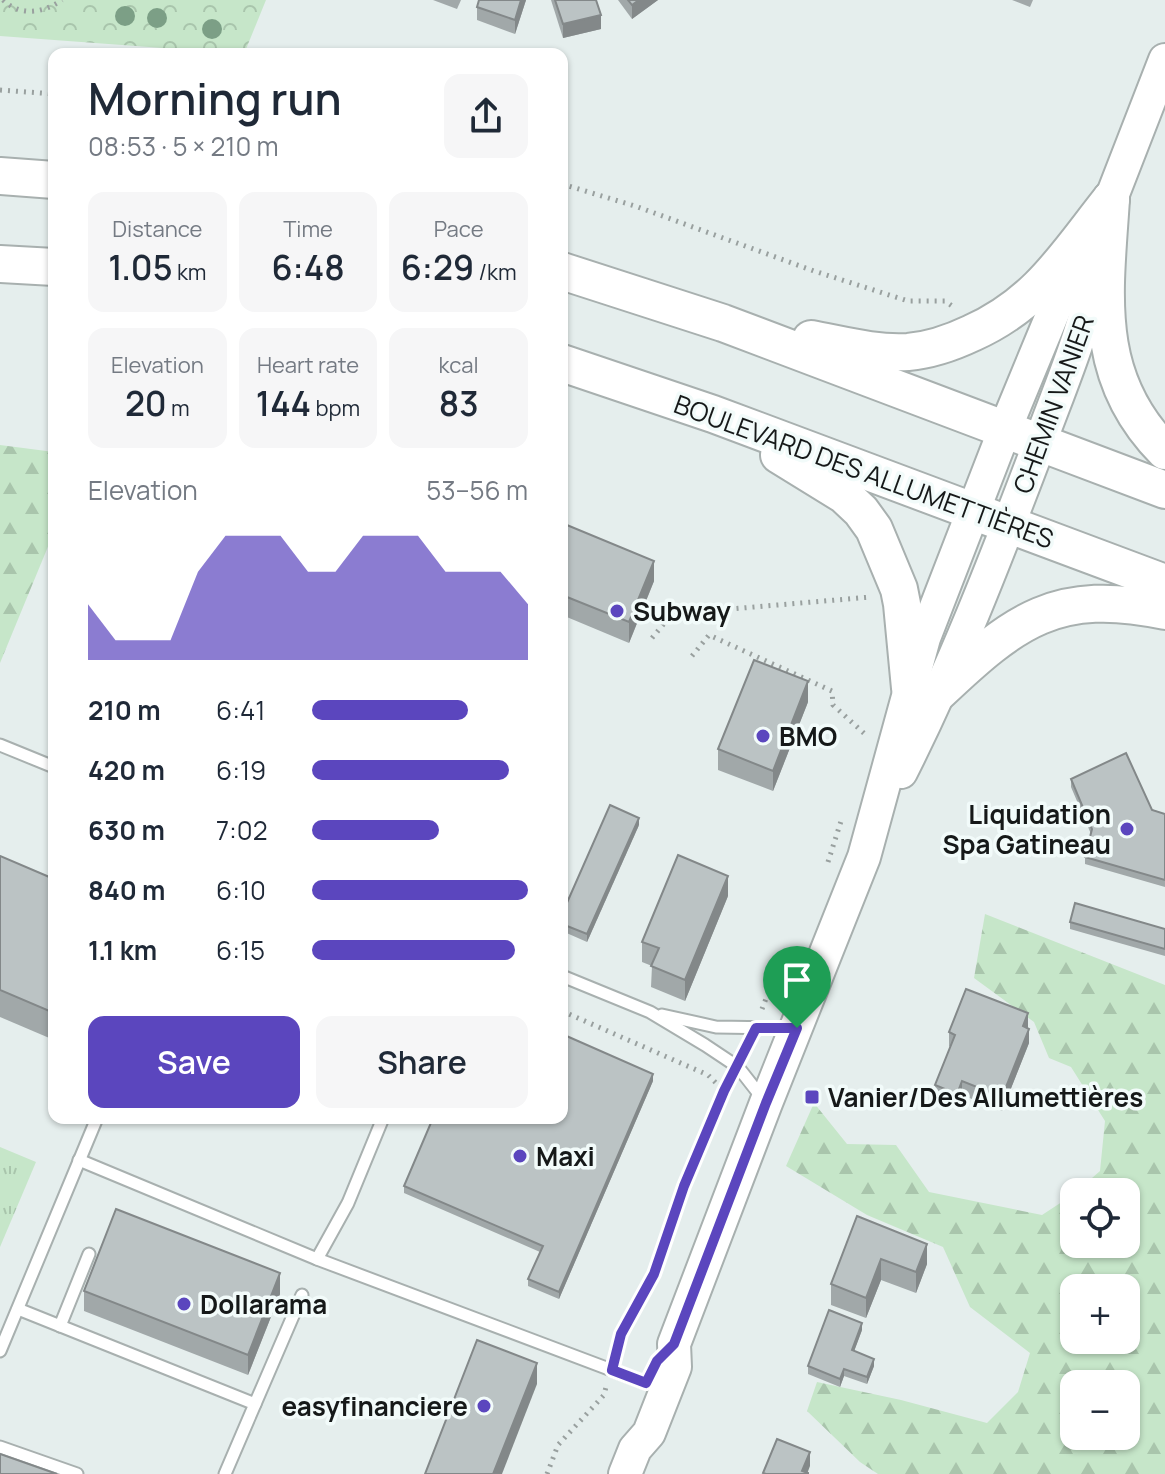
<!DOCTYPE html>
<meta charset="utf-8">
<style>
body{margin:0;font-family:Manrope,sans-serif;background:#f6f6f7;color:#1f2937;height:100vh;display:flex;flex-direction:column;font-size:30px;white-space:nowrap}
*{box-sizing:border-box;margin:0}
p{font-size:26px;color:#747a83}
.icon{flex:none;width:44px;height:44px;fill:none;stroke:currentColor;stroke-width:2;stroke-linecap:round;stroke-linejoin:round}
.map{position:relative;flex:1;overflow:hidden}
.side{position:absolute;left:48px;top:48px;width:520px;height:1076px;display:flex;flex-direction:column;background:#fff;border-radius:16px;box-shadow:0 2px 6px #0004}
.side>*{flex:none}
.buttons{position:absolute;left:1060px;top:1178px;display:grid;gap:16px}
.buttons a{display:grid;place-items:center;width:80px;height:80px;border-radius:16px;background:#fff;box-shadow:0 2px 6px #0004;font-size:40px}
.pin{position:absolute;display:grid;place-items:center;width:68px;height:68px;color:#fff;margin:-82px -34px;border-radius:50% 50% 50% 0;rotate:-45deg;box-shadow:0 0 8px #0007}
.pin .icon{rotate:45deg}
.round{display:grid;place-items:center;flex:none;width:84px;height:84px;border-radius:16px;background:#f6f6f7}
.headline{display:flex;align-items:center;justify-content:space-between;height:136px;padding:0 40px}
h1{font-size:44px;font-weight:600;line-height:60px}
.stats{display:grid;grid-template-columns:repeat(3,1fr);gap:12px;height:136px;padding:8px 40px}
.stats div{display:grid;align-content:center;border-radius:16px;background:#f6f6f7;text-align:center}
.stats b{font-size:34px;font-weight:600}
.stats small{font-size:22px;font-weight:400}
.stats p{font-size:22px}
.chart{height:224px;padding:16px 40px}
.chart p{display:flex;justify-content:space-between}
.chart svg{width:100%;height:144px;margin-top:8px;fill:#5b46be;opacity:.7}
.cta{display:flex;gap:16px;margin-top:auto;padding:16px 40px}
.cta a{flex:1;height:92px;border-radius:16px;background:#5b46be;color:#fff;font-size:32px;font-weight:600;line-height:92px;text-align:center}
.cta a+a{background:#f6f6f7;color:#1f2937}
ul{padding:0 40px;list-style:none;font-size:26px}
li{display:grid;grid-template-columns:128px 96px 1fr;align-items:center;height:60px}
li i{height:20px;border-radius:10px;background:#5b46be}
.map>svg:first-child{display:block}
.grass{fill:url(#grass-tufts)}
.forest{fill:url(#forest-firs);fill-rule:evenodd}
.park{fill:url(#park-crowns)}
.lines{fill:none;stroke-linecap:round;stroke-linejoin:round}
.service-casing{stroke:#a8b0af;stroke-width:15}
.secondary-casing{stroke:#a8b0af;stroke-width:36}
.trunk-casing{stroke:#a8b0af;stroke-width:40}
.path{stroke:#99a09f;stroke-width:5;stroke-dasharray:2 6;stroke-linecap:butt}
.service{stroke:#fff;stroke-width:11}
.secondary{stroke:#fff;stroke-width:32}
.trunk{stroke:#fff;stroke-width:36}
.tree{fill:#7c9f86}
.wall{fill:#a1a8a9}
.shaded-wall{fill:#838889}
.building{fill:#bbc3c4;stroke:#838889;stroke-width:2}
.route-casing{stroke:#fff;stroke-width:16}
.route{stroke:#5b46be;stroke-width:10}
.poi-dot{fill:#5b46be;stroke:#f2fbfa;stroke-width:3}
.labels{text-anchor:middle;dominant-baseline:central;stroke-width:7;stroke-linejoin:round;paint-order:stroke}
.street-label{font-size:26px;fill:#161919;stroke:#f2fbfa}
.poi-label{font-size:26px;font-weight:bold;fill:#161919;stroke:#f2fbfa;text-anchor:start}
</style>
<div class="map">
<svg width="1165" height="1474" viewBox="0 0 1165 1474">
<defs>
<pattern id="grass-tufts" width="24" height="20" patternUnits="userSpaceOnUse" patternTransform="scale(2)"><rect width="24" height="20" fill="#c6e6c9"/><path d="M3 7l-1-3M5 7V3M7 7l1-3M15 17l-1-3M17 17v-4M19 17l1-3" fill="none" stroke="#a9c5ac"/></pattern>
<pattern id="forest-firs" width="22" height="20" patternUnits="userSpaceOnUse" patternTransform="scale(2)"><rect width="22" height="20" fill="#c6e6c9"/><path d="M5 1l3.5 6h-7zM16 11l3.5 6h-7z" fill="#a9c5ac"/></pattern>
<pattern id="park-crowns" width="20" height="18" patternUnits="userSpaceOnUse" patternTransform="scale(2)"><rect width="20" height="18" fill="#c6e6c9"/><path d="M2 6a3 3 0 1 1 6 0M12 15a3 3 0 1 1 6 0" fill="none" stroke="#a9c5ac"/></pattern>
</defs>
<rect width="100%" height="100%" fill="#e5eeed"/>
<polygon class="grass" points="0,1147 36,1162 0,1247"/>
<g class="forest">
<polygon points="0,445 54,452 54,532 0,663"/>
<path d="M985 914 1165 985V1474H878L860 1462 807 1411 817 1382 901 1400 987 1423 1018 1392 1030 1353 970 1307 943 1247 867 1215 786 1166 814 1103 847 1144 896 1145 929 1192 1042 1215 1074 1194V1244H1126V1192H1076L1100 1171 1105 1121 1071 1067 1049 1058 1034 1022 974 978ZM1074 1288H1126V1340H1074ZM1074 1384H1126V1436H1074Z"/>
</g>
<polygon class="park" points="0,0 266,0 244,54 0,36"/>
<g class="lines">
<defs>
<g id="service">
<polyline points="0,745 54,767"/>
<polyline points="562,976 650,1012 705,1045 738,1067 763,1099"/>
<polyline points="662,1015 716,1027 792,1028"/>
<polyline points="79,1160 317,1259 646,1383"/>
<polyline points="317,1259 348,1203 383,1118"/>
<polyline points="18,1309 255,1404 225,1474"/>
<polyline points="60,1326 89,1254"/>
<polyline points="0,1351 97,1118"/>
<polyline points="255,1404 302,1295"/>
<polyline points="0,1447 77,1474"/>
</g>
<g id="secondary">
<path d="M901 772C953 669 995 561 1036 453 1058 392 1085 332 1097 268"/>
<polyline points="625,1474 635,1449 649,1433 675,1367 674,1344 766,1103 864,857 924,638 1005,429 1060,296 1111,199 1165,60"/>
</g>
<g id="trunk">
<polyline points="0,176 54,180"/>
<path d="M1111 199C1105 293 1091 377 1165 451"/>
<polyline points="0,264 54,267"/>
<polyline points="562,271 723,323 1165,490"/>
<path d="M811 339C843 345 876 354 908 352 931 350 951 343 972 333 1039 303 1067 254 1111 199"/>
<polyline points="562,363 713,414 1165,583"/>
<polyline points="779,455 844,495 861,511 874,529 899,589 902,604 910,688"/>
<path d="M939 692C1015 620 1057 588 1165 611"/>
</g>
</defs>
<use href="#service" class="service-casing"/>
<use href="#secondary" class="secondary-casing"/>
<use href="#trunk" class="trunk-casing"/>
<g class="path">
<path d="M3 0C21 17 43 13 62 0"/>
<polyline points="0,90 54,94"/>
<polyline points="562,184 635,206 814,271 908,301 945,301 955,308"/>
<polyline points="652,638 672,614 871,597"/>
<polyline points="692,656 709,635 832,691 833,705 867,736"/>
<polyline points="828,862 842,818"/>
<polyline points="762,1009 767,996 782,983"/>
<polyline points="562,1011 708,1075 724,1091"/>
<path d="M616 1354C624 1324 644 1301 655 1272 679 1210 695 1142 729 1084"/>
<polyline points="547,1474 558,1445 604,1395 606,1387"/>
</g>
<use href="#service" class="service"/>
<use href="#secondary" class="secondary"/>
<use href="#trunk" class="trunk"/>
</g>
<g class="tree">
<circle cx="125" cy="16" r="10"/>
<circle cx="157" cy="18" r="10"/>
<circle cx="212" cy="29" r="10"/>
</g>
<g class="wall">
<polygon points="433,0 461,0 457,9"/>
<polygon points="526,0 515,34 477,20 477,7"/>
<polygon points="551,0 596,0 601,29 563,38"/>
<polygon points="618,0 658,0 632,19"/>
<polygon points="1012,0 1033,0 1030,7"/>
<polygon points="562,523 654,581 629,643 562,615"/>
<polygon points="808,702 773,791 718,770 718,749"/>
<polygon points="1071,779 1165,814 1165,887 1085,864 1085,857 1091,834 1071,787"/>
<polygon points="639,825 587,942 562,931 562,914"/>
<polygon points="0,856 54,879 54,1040 0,1017"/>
<polygon points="728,896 685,1001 651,987 652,966 642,962 642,942"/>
<polygon points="1070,922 1165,929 1165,956 1070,929"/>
<polygon points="1028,1027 1029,1043 1002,1111 962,1095 957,1108 935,1099 935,1085 950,1047 949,1046 949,1032"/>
<polygon points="653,1081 559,1299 528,1286 528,1279 540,1252 404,1193 404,1186"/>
<polygon points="857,1216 927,1264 916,1293 881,1280 866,1318 831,1305 831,1284"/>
<polygon points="84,1291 280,1294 248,1375 84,1311"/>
<polygon points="862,1330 854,1351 874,1366 867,1384 844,1376 840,1387 808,1374 808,1366"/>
</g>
<g class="shaded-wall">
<polygon points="521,0 526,0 515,34 515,20"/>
<polygon points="639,0 658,0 632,19 632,5"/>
<polygon points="601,15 601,29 563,38 563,24"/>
<polygon points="654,561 654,581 629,643 629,622"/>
<polygon points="808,681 808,702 773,791 773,771"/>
<polygon points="639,818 639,825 587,942 587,934"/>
<polygon points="728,876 728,896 685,1001 685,980"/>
<polygon points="1028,1013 1028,1027 1023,1040 1023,1026"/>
<polygon points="1029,1029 1029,1043 1002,1111 1002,1097"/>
<polygon points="653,1074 653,1081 559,1299 559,1292"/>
<polygon points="962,1081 962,1095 957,1108 957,1094"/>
<polygon points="927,1244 927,1264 916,1293 916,1272"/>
<polygon points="881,1259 881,1280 866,1318 866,1298"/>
<polygon points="280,1273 280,1294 248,1375 248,1355"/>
<polygon points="862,1323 862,1330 852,1357 852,1350"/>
<polygon points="874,1359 874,1366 867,1384 867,1377"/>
<polygon points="537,1363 537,1384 502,1474 493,1474"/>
<polygon points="844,1369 844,1376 840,1387 840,1379"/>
<polygon points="810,1452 810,1466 807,1474 802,1471"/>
</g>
<g class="building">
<polygon points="479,0 521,0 515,20 477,7"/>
<polygon points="555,0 596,0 601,15 563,24"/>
<polygon points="628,0 639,0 632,5"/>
<polygon points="562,523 654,561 629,622 562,595"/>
<polygon points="754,660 808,681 773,771 718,749"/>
<polygon points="1126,753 1152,810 1165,814 1165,880 1085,857 1092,829 1071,779"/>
<polygon points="610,805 639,818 587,934 562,924 562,914"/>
<polygon points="678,855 728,876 685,980 651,966 659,948 642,942"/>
<polygon points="0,856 54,879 54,1013 0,990"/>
<polygon points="1075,903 1165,929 1165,949 1070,922"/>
<polygon points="966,989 1028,1013 1023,1026 1029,1029 1002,1097 962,1081 957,1094 935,1085 955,1035 949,1032"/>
<polygon points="562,1034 653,1074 559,1292 528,1279 543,1246 404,1186 433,1118 562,1118"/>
<polygon points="116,1209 280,1273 248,1355 84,1291"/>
<polygon points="857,1216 927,1244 916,1272 881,1259 866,1298 831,1284"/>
<polygon points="829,1310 862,1323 852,1350 874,1359 867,1377 844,1369 840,1379 808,1366"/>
<polygon points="477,1340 537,1363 493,1474 425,1474"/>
<polygon points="777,1439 810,1452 802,1471 808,1473 808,1474 766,1474 763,1473"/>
<polygon points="0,1454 57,1474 0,1474"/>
</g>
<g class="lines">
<defs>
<polygon id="route" points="756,1028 797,1028 766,1103 674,1344 657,1361 646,1383 612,1370 621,1334 654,1274 684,1186 724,1091"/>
</defs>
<use href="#route" class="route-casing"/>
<use href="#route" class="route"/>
</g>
<g class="poi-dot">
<circle cx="617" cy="611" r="8"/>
<circle cx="763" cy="736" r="8"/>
<circle cx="1127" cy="829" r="8"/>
<rect x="804" y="1089" width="16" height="16" rx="4"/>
<circle cx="520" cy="1156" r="8"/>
<circle cx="184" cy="1304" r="8"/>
<circle cx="484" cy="1406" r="8"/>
</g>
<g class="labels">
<g class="street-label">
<text transform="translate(1053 404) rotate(-70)">CHEMIN VANIER</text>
<text transform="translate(864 471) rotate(20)">BOULEVARD DES ALLUMETTIÈRES</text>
</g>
<g class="poi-label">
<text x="633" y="611">Subway</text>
<text x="779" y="736">BMO</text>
<text x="1111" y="814" text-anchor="end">Liquidation<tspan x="1111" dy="30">Spa Gatineau</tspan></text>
<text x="828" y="1097">Vanier/Des Allumettières</text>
<text x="536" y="1156">Maxi</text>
<text x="200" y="1304">Dollarama</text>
<text x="468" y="1406" text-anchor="end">easyfinanciere</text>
</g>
</g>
</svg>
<div class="buttons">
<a><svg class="icon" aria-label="locate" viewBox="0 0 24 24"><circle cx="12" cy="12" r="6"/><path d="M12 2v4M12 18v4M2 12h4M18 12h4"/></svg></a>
<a>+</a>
<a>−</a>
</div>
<div class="pin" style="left:797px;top:1028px;background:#1e9e55"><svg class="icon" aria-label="arrive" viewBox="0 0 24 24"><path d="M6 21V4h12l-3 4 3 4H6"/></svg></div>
<section class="side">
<div class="headline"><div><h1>Morning run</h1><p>08:53 · 5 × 210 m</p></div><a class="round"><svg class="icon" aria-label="share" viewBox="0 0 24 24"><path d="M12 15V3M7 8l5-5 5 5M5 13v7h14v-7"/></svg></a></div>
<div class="stats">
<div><p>Distance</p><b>1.05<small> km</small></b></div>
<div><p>Time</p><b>6:48</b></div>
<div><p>Pace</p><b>6:29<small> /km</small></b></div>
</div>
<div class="stats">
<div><p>Elevation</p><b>20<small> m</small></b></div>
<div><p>Heart rate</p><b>144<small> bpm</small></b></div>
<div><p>kcal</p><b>83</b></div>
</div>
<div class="chart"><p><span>Elevation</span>53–56 m</p>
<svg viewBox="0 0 160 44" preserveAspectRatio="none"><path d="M0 44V27L10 38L20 38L30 38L40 17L50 6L60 6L70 6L80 17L90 17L100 6L110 6L120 6L130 17L140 17L150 17L160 27V44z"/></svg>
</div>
<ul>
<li><b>210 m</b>6:41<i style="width:72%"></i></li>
<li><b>420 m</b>6:19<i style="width:91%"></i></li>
<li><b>630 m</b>7:02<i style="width:59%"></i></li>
<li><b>840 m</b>6:10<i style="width:100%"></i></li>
<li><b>1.1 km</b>6:15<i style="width:94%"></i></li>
</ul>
<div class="cta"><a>Save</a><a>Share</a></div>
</section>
</div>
